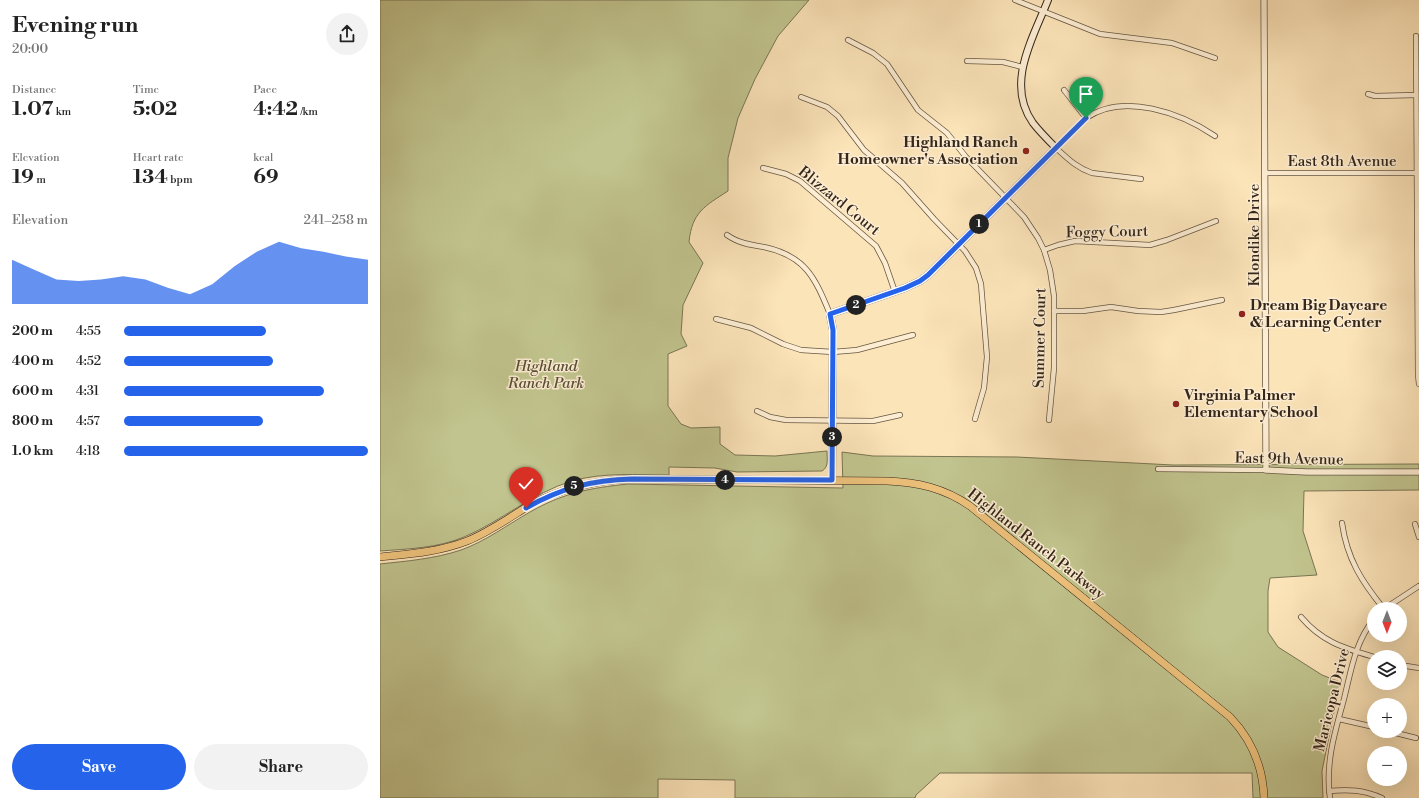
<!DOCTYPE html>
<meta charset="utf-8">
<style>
body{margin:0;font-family:"Libre Bodoni",serif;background:#f2f2f2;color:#222;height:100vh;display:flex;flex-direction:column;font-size:15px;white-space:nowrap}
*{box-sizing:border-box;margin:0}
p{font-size:13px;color:#767676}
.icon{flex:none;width:22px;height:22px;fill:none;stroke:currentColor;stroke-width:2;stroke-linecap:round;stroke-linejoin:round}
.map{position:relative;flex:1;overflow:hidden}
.panel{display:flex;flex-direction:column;background:#fff;width:380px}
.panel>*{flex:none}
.needle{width:26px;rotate:180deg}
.fabs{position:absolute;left:987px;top:602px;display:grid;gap:8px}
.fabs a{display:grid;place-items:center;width:40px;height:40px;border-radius:50%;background:#fff;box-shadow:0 4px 16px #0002;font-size:20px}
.pin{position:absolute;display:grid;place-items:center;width:34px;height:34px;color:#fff;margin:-41px -17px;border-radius:50% 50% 50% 0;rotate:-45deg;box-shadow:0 0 4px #0007}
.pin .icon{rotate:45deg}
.km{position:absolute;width:20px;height:20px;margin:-10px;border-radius:50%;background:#222;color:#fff;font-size:11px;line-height:20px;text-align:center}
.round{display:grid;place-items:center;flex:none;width:42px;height:42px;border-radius:21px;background:#f2f2f2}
.overview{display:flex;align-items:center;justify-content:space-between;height:68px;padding:0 12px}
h1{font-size:22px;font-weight:700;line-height:30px}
.stats{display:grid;grid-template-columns:repeat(3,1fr);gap:6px;height:68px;padding:4px 12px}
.stats div{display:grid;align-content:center}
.stats b{font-size:20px;font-weight:700}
.stats small{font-size:11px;font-weight:400}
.stats p{font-size:11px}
.chart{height:112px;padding:8px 12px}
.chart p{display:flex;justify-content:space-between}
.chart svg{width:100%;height:72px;margin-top:4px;fill:#2563eb;opacity:.7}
.button{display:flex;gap:8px;margin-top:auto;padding:8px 12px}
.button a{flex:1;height:46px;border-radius:24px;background:#2563eb;color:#fff;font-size:16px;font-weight:700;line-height:46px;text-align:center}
.button a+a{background:#f2f2f2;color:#222}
ul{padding:0 12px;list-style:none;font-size:13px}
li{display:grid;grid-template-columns:64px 48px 1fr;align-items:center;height:30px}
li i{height:10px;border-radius:5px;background:#2563eb}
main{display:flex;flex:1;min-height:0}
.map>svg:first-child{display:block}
.green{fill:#c1c48e;stroke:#7a7554}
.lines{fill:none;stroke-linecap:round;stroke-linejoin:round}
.minor-casing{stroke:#655642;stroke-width:6}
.tertiary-casing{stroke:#655642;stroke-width:7}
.secondary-casing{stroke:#33261a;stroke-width:8}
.primary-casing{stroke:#33261a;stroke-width:8}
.minor{stroke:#fdedd2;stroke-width:4.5}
.tertiary{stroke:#fdedd2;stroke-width:5.5}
.secondary{stroke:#fdedd2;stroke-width:6}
.primary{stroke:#eec27c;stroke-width:7}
.route-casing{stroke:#fff;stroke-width:8}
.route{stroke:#2563eb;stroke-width:5}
.poi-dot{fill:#8f2418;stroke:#fdedd2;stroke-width:1.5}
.labels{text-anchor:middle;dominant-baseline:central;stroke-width:3;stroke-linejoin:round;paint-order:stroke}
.poi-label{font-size:15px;font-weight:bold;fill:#33261a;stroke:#fdedd2;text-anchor:start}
.street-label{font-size:15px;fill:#33261a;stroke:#fdedd2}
.park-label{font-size:15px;font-style:italic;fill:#564e37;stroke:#fdedd2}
</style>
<main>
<section class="panel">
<div class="overview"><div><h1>Evening run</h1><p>20:00</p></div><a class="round"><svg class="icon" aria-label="share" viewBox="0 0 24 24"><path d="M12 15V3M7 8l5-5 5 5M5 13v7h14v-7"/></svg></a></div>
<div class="stats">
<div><p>Distance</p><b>1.07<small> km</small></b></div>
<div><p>Time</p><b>5:02</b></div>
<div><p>Pace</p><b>4:42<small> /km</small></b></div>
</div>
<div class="stats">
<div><p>Elevation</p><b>19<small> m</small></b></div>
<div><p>Heart rate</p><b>134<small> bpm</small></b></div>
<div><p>kcal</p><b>69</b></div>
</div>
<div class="chart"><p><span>Elevation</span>241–258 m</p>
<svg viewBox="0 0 160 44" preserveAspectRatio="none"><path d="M0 44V17L10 23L20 29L30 30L40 29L50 27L60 29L70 34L80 38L90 32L100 21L110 12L120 6L130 10L140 12L150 15L160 17V44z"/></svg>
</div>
<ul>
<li><b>200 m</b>4:55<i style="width:58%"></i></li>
<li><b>400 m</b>4:52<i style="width:61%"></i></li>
<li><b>600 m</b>4:31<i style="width:82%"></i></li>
<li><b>800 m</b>4:57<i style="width:57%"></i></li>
<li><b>1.0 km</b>4:18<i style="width:100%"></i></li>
</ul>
<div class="button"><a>Save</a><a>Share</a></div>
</section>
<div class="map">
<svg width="1039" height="798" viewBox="0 0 1039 798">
<rect width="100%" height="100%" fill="#fce4b9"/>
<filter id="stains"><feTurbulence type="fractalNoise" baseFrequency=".005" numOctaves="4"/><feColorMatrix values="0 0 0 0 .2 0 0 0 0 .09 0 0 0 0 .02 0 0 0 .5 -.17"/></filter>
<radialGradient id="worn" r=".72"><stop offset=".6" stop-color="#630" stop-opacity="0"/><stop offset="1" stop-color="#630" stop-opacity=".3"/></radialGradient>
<g class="green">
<path d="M0 0H429L398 36 375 79 358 118 348 158V191C325 206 312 212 309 242L323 263 303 305 301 334 307 346 288 354V406L301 424 311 428 340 427V444L355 455 395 456 447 451C447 459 449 467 442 471L357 472 335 468 289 467V475C257 475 224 472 192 481 152 493 122 521 84 537 58 548 28 549 0 551Z"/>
<path d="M462 452 493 456 637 457 793 465 1039 464V490L924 491 923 531 937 575 890 578 888 591V632L898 647 942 675 960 682 942 771 943 798H873L872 773H560L536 795 535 798H355V780L278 779V798H0V564C27 561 54 559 81 550 106 541 127 525 150 512 183 493 210 488 248 484L463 488Z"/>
</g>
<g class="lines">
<defs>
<g id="minor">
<polyline points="635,0 720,34 792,43 835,58"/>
<polyline points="1036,36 1038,375 1039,384"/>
<polyline points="468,40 493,53 507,64 538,110 567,133 586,157 644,217 658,238 664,250 670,270 674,296 674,368 669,420"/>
<polyline points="587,61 623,62 642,67"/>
<polyline points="684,90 706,118"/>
<polyline points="988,94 995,96 1036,95"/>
<polyline points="421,97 447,107 458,116 484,150 522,183 554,219 585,251 596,268 601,284 607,357 604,388 595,419"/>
<polyline points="383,168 406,174 420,181 489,240 496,246 505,263 515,292"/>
<polyline points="885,173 1039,173"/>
<path d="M761 179 712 173C697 168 688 159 676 148L706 118C744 92 801 113 835 136"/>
<path d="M347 235C358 243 371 245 384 247 426 256 435 278 450 314"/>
<polyline points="664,250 678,245 695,241 770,245 787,240 836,221"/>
<polyline points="674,311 703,311 731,307 758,311 781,312 794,310 842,300"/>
<polyline points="336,319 371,328 403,344 421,350 453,352 477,350 533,335"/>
<polyline points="377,411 390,417 406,420 493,421 520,415"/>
<polyline points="778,469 886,470"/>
<path d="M962 523C967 559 982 582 1004 609"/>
<polyline points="1035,524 1039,537"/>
<polyline points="1004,609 1039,586"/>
<path d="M921 617C942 642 964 648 994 657"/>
<polyline points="1020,665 1039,668"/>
<polyline points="959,719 994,727"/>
<polyline points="1008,731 1036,738"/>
<path d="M949 791C969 789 984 790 1002 798"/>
<path d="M950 798C945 764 955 731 964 699 971 671 975 642 994 619"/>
</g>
<polyline id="tertiary" points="884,0 886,470 927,472 1039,472"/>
<path id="secondary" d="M452 480 453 330 450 314 525 288 540 281 548 275 676 148C668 140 660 132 653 123 625 84 653 38 668 0"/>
<path id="primary" d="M0 557C29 554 59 552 87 541 107 533 126 520 145 508 178 489 213 480 252 479L507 481C537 482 564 488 590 506L850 717C872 740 883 766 884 798"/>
</defs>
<use href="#minor" class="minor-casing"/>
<use href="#tertiary" class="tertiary-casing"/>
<use href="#secondary" class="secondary-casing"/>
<use href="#primary" class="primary-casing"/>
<use href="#minor" class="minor"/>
<use href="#tertiary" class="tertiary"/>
<use href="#secondary" class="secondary"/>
<use href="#primary" class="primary"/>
</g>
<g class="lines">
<defs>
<path id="route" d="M146 508C181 488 212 480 252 479L452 480 453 330 450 314 525 288 540 281 548 275 706 118"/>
</defs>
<use href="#route" class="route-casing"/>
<use href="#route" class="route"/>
</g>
<g class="poi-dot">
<circle cx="646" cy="151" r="4"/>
<circle cx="862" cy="314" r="4"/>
<circle cx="796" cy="404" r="4"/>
</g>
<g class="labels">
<g class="poi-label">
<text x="638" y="142" text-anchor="end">Highland Ranch<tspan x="638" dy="17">Homeowner's Association</tspan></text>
<text x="870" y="305">Dream Big Daycare<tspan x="870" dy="17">&amp; Learning Center</tspan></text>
<text x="804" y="395">Virginia Palmer<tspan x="804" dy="17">Elementary School</tspan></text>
</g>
<g class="street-label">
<text x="962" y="161">East 8th Avenue</text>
<text transform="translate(459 201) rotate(39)">Blizzard Court</text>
<text transform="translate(727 232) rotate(-1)">Foggy Court</text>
<text transform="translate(874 235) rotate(-90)">Klondike Drive</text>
<text transform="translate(660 338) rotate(-89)">Summer Court</text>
<text transform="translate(909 459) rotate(1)">East 9th Avenue</text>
<text transform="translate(656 544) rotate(38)">Highland Ranch Parkway</text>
<text transform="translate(952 700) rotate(-76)">Maricopa Drive</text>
</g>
<g class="park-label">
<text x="166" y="366">Highland<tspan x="166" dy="17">Ranch Park</tspan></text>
</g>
</g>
<rect width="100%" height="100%" filter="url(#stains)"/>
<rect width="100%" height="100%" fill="url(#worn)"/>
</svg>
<div class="fabs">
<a><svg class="needle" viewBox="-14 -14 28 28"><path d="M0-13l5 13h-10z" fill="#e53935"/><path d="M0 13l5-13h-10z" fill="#767676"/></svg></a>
<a><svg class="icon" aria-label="layers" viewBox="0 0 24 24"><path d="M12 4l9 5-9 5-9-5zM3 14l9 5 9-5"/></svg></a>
<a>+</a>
<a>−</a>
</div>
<div class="pin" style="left:706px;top:118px;background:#1e9e55"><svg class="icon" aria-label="arrive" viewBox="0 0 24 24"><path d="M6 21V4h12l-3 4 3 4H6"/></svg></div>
<div class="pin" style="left:146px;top:508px;background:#d93025"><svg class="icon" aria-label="check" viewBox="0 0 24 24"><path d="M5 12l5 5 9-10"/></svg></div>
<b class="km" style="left:599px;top:224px">1</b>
<b class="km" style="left:476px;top:305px">2</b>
<b class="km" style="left:452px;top:437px">3</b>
<b class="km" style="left:345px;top:480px">4</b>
<b class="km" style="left:194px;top:486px">5</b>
</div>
</main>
